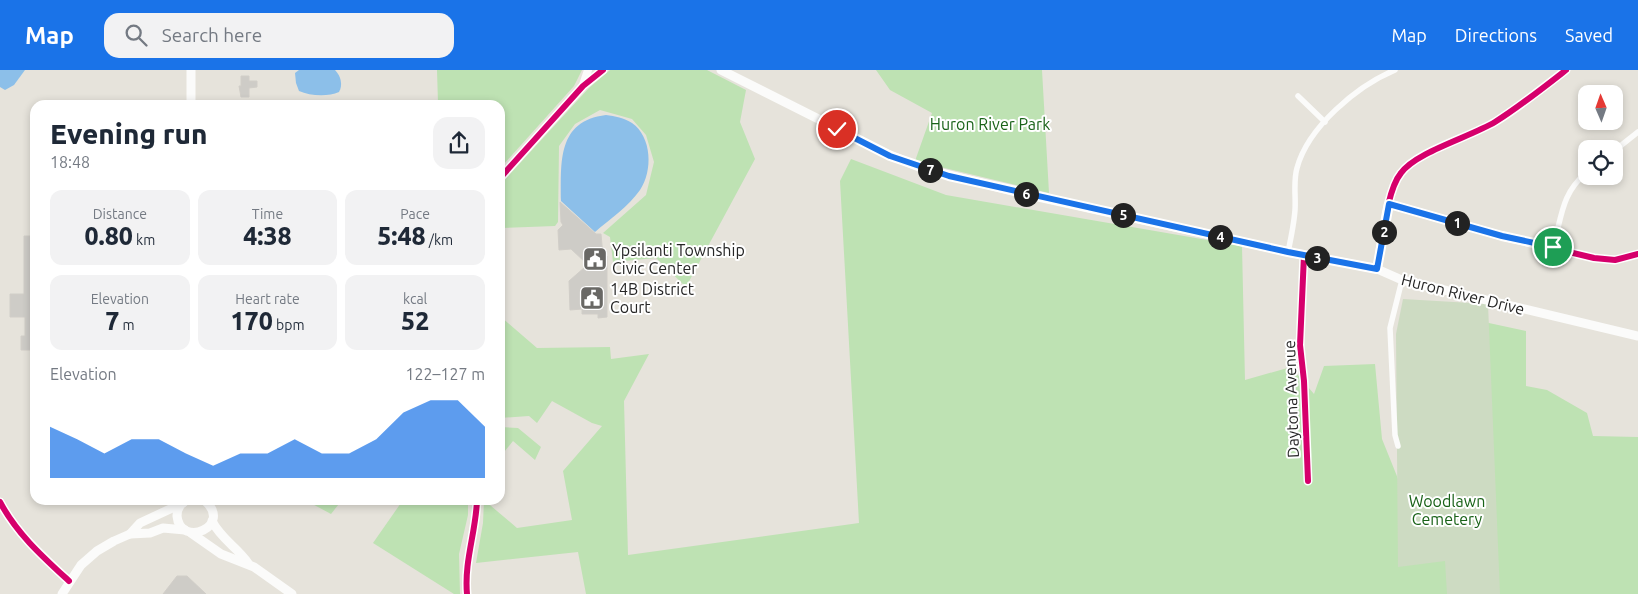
<!DOCTYPE html>
<meta charset="utf-8">
<style>
body{margin:0;font-family:Ubuntu,sans-serif;background:#f2f2f3;color:#1f2937;height:100vh;display:flex;flex-direction:column;font-size:19px;white-space:nowrap}
*{box-sizing:border-box;margin:0}
p{font-size:16px;color:#747a83}
.icon{flex:none;width:28px;height:28px;fill:none;stroke:currentColor;stroke-width:2;stroke-linecap:round;stroke-linejoin:round}
.map{position:relative;flex:1;overflow:hidden}
.sheet{position:absolute;left:30px;top:30px;width:475px;height:405px;display:flex;flex-direction:column;background:#fff;border-radius:15px;box-shadow:0 2px 8px #0003}
.sheet>*{flex:none}
.needle{width:32px;rotate:358deg}
.tools{position:absolute;left:1578px;top:15px;display:grid;gap:10px}
.tools a{display:grid;place-items:center;width:45px;height:45px;border-radius:10px;background:#fff;box-shadow:0 2px 8px #0003;font-size:25px}
.pin{position:absolute;display:grid;place-items:center;width:42px;height:42px;color:#fff;margin:-21px;border:2px solid #fff;border-radius:50%;box-shadow:0 1px 5px #0007}
.km{position:absolute;width:25px;height:25px;margin:-12px;border-radius:50%;background:#222;color:#fff;font-size:14px;line-height:25px;text-align:center}
.round{display:grid;place-items:center;flex:none;width:52px;height:52px;border-radius:15px;background:#f2f2f3}
.summary{display:flex;align-items:center;justify-content:space-between;height:85px;padding:0 20px}
h1{font-size:28px;font-weight:800;line-height:38px}
.stats{display:grid;grid-template-columns:repeat(3,1fr);gap:8px;height:85px;padding:5px 20px}
.stats div{display:grid;align-content:center;border-radius:12px;background:#f2f2f3;text-align:center}
.stats b{font-size:25px;font-weight:800}
.stats small{font-size:14px;font-weight:400}
.stats p{font-size:14px}
.chart{height:140px;padding:10px 20px}
.chart p{display:flex;justify-content:space-between}
.chart svg{width:100%;height:90px;margin-top:5px;fill:#1a73e8;opacity:.7}
header{display:flex;align-items:center;gap:30px;box-sizing:border-box;height:70px;padding:0 25px;background:#1a73e8;color:#fff}
header strong{font-size:24px}
nav{display:flex;gap:28px;margin-inline-start:auto;font-size:18px}
.search{width:350px;height:45px;background:#f2f2f3;display:flex;align-items:center;gap:12px;box-sizing:border-box;padding:0 18px;border-radius:15px;color:#747a83;font-size:19px}
.map>svg:first-child{display:block}
.green{fill:#bee2b3}
.cemetery{fill:#cddbc2}
.water{fill:#8cbfe9}
.building{fill:#ceccc7;stroke:#d1cec8}
.lines{fill:none;stroke-linecap:round;stroke-linejoin:round}
.minor{stroke:#fbfbfa;stroke-width:5.5}
.tertiary{stroke:#fbfbfa;stroke-width:8}
.secondary{stroke:#fbfbfa;stroke-width:9}
.cycleway-casing{stroke:#fff;stroke-width:9}
.cycleway{stroke:#d6006c;stroke-width:6}
.route-casing{stroke:#fff;stroke-width:10}
.route{stroke:#1a73e8;stroke-width:6}
.labels{text-anchor:middle;dominant-baseline:central;stroke-width:4;stroke-linejoin:round;paint-order:stroke}
.park-label{font-size:16px;fill:#196218;stroke:#fff}
.poi-label{font-size:16px;fill:#262626;stroke:#fff;text-anchor:start}
.street-label{font-size:16px;fill:#262626;stroke:#fff}
</style>
<header>
<strong>Map</strong>
<div class="search"><svg class="icon" aria-label="search" viewBox="0 0 24 24"><circle cx="10" cy="10" r="6"/><path d="M15 15l6 6"/></svg>Search here</div>
<nav><a>Map</a><a>Directions</a><a>Saved</a></nav>
</header>
<div class="map">
<svg width="1638" height="524" viewBox="0 0 1638 524">
<rect width="100%" height="100%" fill="#e6e3db"/>
<g class="green">
<polygon points="437,0 582,0 574,16 503,95 500,95 500,35 381,35 438,33"/>
<polygon points="610,0 707,0 746,20 740,52 755,89 686,217 656,188 613,192 610,167 603,163 646,125 654,92 646,65 632,49 600,40 575,54 559,76 558,152 555,156 500,158 500,115 589,18"/>
<polygon points="876,0 1042,0 1049,123 915,91 932,43 890,20"/>
<polygon points="851,89 946,125 1242,176 1245,310 1291,297 1314,324 1324,296 1375,294 1382,369 1409,436 1475,250 1526,261 1526,316 1547,320 1587,343 1593,366 1638,367 1638,524 586,524 578,482 476,493 483,453 484,430 517,458 572,450 563,401 602,356 592,353 552,331 537,353 529,346 500,348 500,246 537,278 610,277 611,289 649,284 624,331 628,485 859,453 840,111"/>
<polygon points="500,357 518,358 541,377 535,390 513,371 500,387"/>
<polygon points="305,430 342,430 331,444"/>
<polygon points="403,430 468,430 468,445 459,484 460,524 454,524 373,473"/>
</g>
<polygon class="cemetery" points="1403,229 1488,234 1500,524 1447,524 1445,491 1398,497 1396,264"/>
<g class="water">
<polygon points="0,0 25,0 14,15 5,20 0,17"/>
<path d="M299 0H335C341 6 343 15 339 22 328 27 310 26 299 21L296 13 295 3Z"/>
<path d="M606 45C615 46 624 48 632 53 652 67 653 101 640 120 629 136 610 149 595 162L561 131C561 92 557 51 606 45Z"/>
</g>
<g class="building">
<polygon points="241,6 249,6 249,11 257,11 257,17 249,18 249,27 241,27 239,16 241,16"/>
<polygon points="560,132 596,164 601,164 603,186 607,186 607,247 598,248 598,244 582,244 582,239 570,240 569,211 585,197 585,192 571,179 559,180 558,160 563,155 561,152"/>
<polygon points="24,166 35,166 35,280 21,280 21,266 25,266 25,247 10,247 10,224 24,224"/>
<polygon points="177,506 187,506 206,524 163,524"/>
</g>
<g class="lines">
<g class="minor">
<polyline points="1298,26 1325,52"/>
<polyline points="1614,81 1638,62"/>
<polyline points="1389,134 1502,166 1594,188 1615,190 1638,184"/>
<path d="M1553 177C1562 147 1561 124 1586 103"/>
<path d="M1288 182C1291 168 1294 154 1295 140 1296 126 1293 112 1297 98 1308 57 1357 16 1395 0"/>
<polyline points="1304,185 1300,275 1304,311 1308,411"/>
<path d="M1377 199C1382 175 1386 121 1401 103 1416 82 1470 67 1495 52 1519 37 1543 18 1566 0"/>
<polyline points="1398,376 1395,365 1390,258 1402,210"/>
</g>
<g class="tertiary">
<polyline points="583,15 588,0"/>
<polyline points="500,108 583,16 603,0"/>
<path d="M0 432C17 464 43 487 69 511"/>
<path d="M467 524C464 491 476 462 477 430"/>
</g>
<g class="secondary">
<polyline points="191,0 191,35"/>
<polyline points="721,0 890,85 919,97 1020,123 1288,182 1377,199 1402,210 1638,266"/>
<path d="M187 430C181 433 177 439 177 446 180 479 235 456 204 430"/>
<path d="M212 451C221 469 237 477 248 493"/>
<polyline points="191,463 221,484 254,497 292,524"/>
<polyline points="130,464 140,453 183,433"/>
<polyline points="62,524 81,495 97,481 114,471 130,464 150,463 163,458 185,460"/>
</g>
<defs>
<g id="cycleway">
<polyline points="500,108 583,16 603,0"/>
<polyline points="1389,134 1502,166 1594,188 1615,190 1638,184"/>
<polyline points="1304,185 1300,275 1304,311 1308,411"/>
<path d="M1377 199C1382 175 1386 121 1401 103 1416 82 1470 67 1495 52 1519 37 1543 18 1566 0"/>
<path d="M0 432C17 464 43 487 69 511"/>
<path d="M467 524C464 491 476 462 477 430"/>
</g>
</defs>
<use href="#cycleway" class="cycleway-casing"/>
<use href="#cycleway" class="cycleway"/>
</g>
<g class="lines">
<defs>
<polyline id="route" points="837,59 890,86 949,106 1288,182 1377,199 1389,134 1502,166 1553,177"/>
</defs>
<use href="#route" class="route-casing"/>
<use href="#route" class="route"/>
</g>
<defs>
<symbol id="civic-square" viewBox="-11 -11 22 22"><rect x="-9" y="-9" width="18" height="18" rx="4" fill="#696865" stroke="#fff"/><path d="M-.6-6.5H3V-4.5H.6V-3L4-1V1h2V6H-6V1h2V-1L-.6-3ZM-1.2 2.5V6h2.4V2.5Z" fill="#fff"/></symbol>
</defs>
<g fill-rule="evenodd">
<use href="#civic-square" x="581" y="175" width="28" height="28"/>
<use href="#civic-square" x="578" y="214" width="28" height="28"/>
</g>
<g class="labels">
<g class="park-label">
<text x="990" y="54">Huron River Park</text>
<text x="1447" y="431">Woodlawn<tspan x="1447" dy="18">Cemetery</tspan></text>
</g>
<g class="poi-label">
<text x="612" y="180">Ypsilanti Township<tspan x="612" dy="18">Civic Center</tspan></text>
<text x="610" y="219">14B District<tspan x="610" dy="18">Court</tspan></text>
</g>
<g class="street-label">
<text transform="translate(1463 224) rotate(14)">Huron River Drive</text>
<text transform="translate(1291 329) rotate(-92)">Daytona Avenue</text>
</g>
</g>
</svg>
<div class="tools">
<a><svg class="needle" viewBox="-14 -14 28 28"><path d="M0-13l5 13h-10z" fill="#e53935"/><path d="M0 13l5-13h-10z" fill="#747a83"/></svg></a>
<a><svg class="icon" aria-label="locate" viewBox="0 0 24 24"><circle cx="12" cy="12" r="6"/><path d="M12 2v4M12 18v4M2 12h4M18 12h4"/></svg></a>
</div>
<div class="pin" style="left:1553px;top:177px;background:#1e9e55"><svg class="icon" aria-label="arrive" viewBox="0 0 24 24"><path d="M6 21V4h12l-3 4 3 4H6"/></svg></div>
<div class="pin" style="left:837px;top:59px;background:#d93025"><svg class="icon" aria-label="check" viewBox="0 0 24 24"><path d="M5 12l5 5 9-10"/></svg></div>
<b class="km" style="left:1457px;top:153px">1</b>
<b class="km" style="left:1384px;top:162px">2</b>
<b class="km" style="left:1317px;top:188px">3</b>
<b class="km" style="left:1220px;top:167px">4</b>
<b class="km" style="left:1123px;top:145px">5</b>
<b class="km" style="left:1026px;top:124px">6</b>
<b class="km" style="left:930px;top:100px">7</b>
<section class="sheet">
<div class="summary"><div><h1>Evening run</h1><p>18:48</p></div><a class="round"><svg class="icon" aria-label="share" viewBox="0 0 24 24"><path d="M12 15V3M7 8l5-5 5 5M5 13v7h14v-7"/></svg></a></div>
<div class="stats">
<div><p>Distance</p><b>0.80<small> km</small></b></div>
<div><p>Time</p><b>4:38</b></div>
<div><p>Pace</p><b>5:48<small> /km</small></b></div>
</div>
<div class="stats">
<div><p>Elevation</p><b>7<small> m</small></b></div>
<div><p>Heart rate</p><b>170<small> bpm</small></b></div>
<div><p>kcal</p><b>52</b></div>
</div>
<div class="chart"><p><span>Elevation</span>122–127 m</p>
<svg viewBox="0 0 160 44" preserveAspectRatio="none"><path d="M0 44V19L10 25L20 32L30 25L40 25L50 32L60 38L70 32L80 32L90 25L100 32L110 32L120 25L130 12L140 6L150 6L160 19V44z"/></svg>
</div>
</section>
</div>
